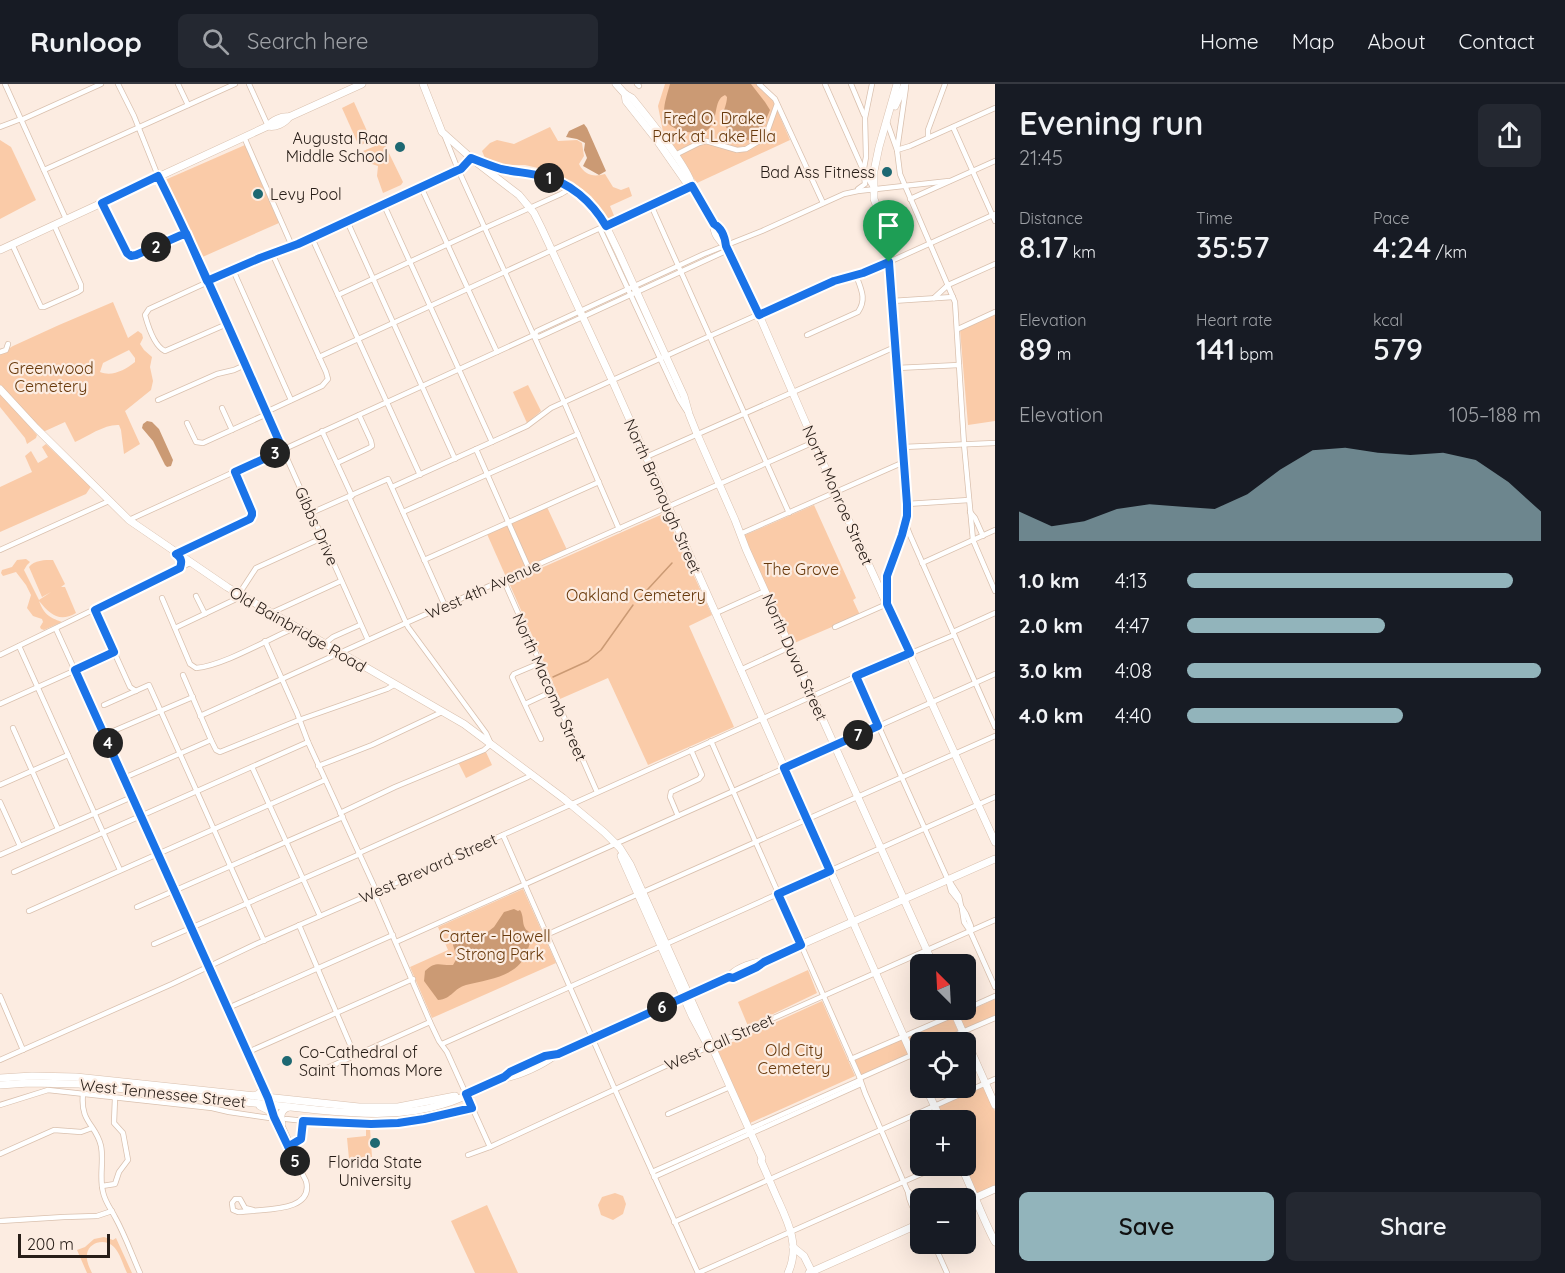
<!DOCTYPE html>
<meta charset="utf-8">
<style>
body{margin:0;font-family:Quicksand,sans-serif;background:#242831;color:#f1f3f6;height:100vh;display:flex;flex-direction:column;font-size:22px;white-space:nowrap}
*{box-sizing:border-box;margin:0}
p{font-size:20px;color:#9ea1a6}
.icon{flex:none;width:33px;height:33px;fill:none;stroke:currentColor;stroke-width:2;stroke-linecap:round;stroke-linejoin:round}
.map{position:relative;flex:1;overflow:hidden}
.drawer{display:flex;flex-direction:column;background:#171b24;width:570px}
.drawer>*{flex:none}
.needle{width:39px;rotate:336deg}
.tools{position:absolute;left:910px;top:870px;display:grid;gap:12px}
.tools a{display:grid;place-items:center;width:66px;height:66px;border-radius:9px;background:#171b24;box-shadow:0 6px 24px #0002;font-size:30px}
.scale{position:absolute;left:18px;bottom:15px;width:92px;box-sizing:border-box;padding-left:6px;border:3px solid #271d17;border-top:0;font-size:16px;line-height:21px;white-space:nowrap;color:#271d17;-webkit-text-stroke:4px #fcece1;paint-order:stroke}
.pin{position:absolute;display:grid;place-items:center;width:51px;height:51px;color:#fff;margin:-62px -26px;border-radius:50% 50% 50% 0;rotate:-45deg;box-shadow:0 0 6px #0007}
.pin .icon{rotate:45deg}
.km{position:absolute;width:30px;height:30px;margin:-15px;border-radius:50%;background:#222;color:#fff;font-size:16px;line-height:30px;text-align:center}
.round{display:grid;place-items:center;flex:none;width:63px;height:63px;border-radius:9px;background:#242831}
.headline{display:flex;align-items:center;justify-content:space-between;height:102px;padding:0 24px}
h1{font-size:33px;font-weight:600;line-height:45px}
.figures{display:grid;grid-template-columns:repeat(3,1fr);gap:9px;height:102px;padding:6px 24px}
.figures div{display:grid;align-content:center}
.figures b{font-size:30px;font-weight:600}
.figures small{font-size:16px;font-weight:400}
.figures p{font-size:16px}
.chart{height:168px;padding:12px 24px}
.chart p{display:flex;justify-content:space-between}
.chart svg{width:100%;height:108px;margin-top:6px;fill:#92b4bb;opacity:.7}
.button{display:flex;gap:12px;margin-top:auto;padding:12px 24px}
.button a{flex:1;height:69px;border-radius:9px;background:#92b4bb;color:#111;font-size:24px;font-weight:600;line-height:69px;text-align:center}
.button a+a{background:#242831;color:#f1f3f6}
ul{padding:0 24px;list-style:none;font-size:20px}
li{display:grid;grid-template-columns:96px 72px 1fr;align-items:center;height:45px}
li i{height:15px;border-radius:8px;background:#92b4bb}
header{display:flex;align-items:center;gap:36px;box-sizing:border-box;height:84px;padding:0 30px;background:#171b24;border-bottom:2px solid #363941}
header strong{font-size:28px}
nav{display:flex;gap:33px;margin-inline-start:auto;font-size:21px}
.search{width:420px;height:54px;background:#242831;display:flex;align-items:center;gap:15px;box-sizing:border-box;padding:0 21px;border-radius:9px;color:#9ea1a6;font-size:22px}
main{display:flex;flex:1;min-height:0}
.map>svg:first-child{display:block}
.green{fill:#facba8;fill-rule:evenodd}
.water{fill:#cb9a74}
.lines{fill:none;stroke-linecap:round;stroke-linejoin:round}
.stream{stroke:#cb9a74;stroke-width:1.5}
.minor-casing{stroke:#d9c0ae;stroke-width:6}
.major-casing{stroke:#d9c0ae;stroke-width:8}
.minor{stroke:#fff;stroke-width:4.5}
.major{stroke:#fff;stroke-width:7}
.route-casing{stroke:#fff;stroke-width:12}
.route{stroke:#1a73e8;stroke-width:8}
.poi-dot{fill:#1d6872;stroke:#fcece1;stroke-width:2}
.labels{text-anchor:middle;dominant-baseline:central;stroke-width:4.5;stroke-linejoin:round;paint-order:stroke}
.park-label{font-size:16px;fill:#68390b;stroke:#fcece1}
.poi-label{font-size:16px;fill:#271d17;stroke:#fcece1;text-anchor:end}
.street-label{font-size:16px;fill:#271d17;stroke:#fcece1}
</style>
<header>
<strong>Runloop</strong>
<div class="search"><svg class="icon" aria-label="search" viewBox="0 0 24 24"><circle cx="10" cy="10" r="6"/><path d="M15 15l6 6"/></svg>Search here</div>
<nav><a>Home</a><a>Map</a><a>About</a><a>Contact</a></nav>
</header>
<main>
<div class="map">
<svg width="995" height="1189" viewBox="0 0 995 1189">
<rect width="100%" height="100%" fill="#fcece1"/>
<g class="green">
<polygon points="665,0 756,0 772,14 790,56 697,99 663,48 658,22"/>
<polygon points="354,18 371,56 359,62 342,24"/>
<path d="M550 43 558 57 577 56 582 59 584 72 579 80C585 92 594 93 605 90L613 103 621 106 629 103 632 112 610 122 615 134 610 136 608 135 591 112 573 98 551 87 525 81H504L485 74 482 67 490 59 497 56 514 60Z"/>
<polygon points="0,56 11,63 36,116 0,135"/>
<polygon points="380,60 385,61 403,98 401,101 383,109 377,92 378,82 372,80 363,67"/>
<polygon points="245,61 279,139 198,175 165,96"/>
<path d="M113 218 128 254 138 247 142 250 143 254 140 260 144 266 152 273 150 283 153 297 151 306 125 327 140 360 124 370 121 346 119 341C105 340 88 352 75 358L65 338 43 348 0 302V270L13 262 59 241ZM129 266 135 274V278C125 286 112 293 100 288L103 279Z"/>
<polygon points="995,230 995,337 968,341 960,246"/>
<polygon points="528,301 541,327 527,339 513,308"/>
<polygon points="0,309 37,351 36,354 27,360 25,354 0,323"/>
<polygon points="46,360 90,402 90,404 86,410 0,448 0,403 32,388 25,372 31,367 38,379 48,373 42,363"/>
<polygon points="814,421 856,514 853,516 860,531 792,560 743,452"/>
<polygon points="547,423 567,466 506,493 487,450"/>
<polygon points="665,429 712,531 689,542 734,643 648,681 608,594 560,615 510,501 512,497"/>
<path d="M26 475 30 478 27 481 24 486 39 516 51 508 42 513 29 483C34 476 45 476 53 476L65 500 61 503H65L76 529C59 539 50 530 39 517 44 530 48 533 62 538L44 546 41 545 40 543 43 538 42 535 33 532 27 524 31 511 26 501 16 488 3 492 1 489 2 486 12 483 17 476Z"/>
<polygon points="485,666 492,681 466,694 458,678"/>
<polygon points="523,805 556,879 432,934 410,883 448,866 438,843"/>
<polygon points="808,886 817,909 748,942 738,918"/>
<polygon points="995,915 995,931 964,945 958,932"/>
<polygon points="822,917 855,992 750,1039 717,965"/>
<polygon points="952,933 958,947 931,958 921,958 921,963 912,967 906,953"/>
<polygon points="902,954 909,970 861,992 854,976"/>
<polygon points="982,1002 984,1003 995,1027 995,1103 977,1110 964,1082 966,1082 966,1036 944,1036 938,1022"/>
<polygon points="366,1044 370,1044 372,1073 349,1075 347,1054 366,1052"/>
<polygon points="615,1109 623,1112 626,1120 623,1130 613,1136 601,1131 598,1121 602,1113"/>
<polygon points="487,1121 518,1189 475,1189 451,1137"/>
<path d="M104 1153 113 1156 116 1154 132 1189H127C123 1181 120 1169 114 1163 105 1154 89 1158 87 1170 86 1177 89 1183 92 1189H87L77 1166 85 1163 94 1155Z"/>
</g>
<g class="water">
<path d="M670 0H751L765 18 770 26C764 41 753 67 734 52 729 48 725 43 723 36 722 28 727 21 727 13L725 11C712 16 720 38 706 47 701 50 693 49 687 48 655 42 664 22 670 0Z"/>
<polygon points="584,40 587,44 606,87 599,91 583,82 587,74 584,66 585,59 577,55 566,53 569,47"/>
<polygon points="147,337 152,338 159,345 173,376 171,382 167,383 165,381 153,357 142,344 143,340"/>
<path d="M514 825 518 827 520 826C524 832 522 839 525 844 526 846 527 846 528 847 533 852 530 859 528 865 520 893 489 895 466 901 454 904 452 915 438 916L424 897 425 887C436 876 441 882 453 881L457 874 453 861 457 851 464 848 485 850 494 843 504 828Z"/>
</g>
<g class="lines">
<g class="stream">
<polyline points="637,517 672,479"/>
<polyline points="553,593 588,577 601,566 633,521"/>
</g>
<defs>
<g id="minor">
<polyline points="5,0 66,135"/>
<polyline points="118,0 134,32 158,92 181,137 368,556"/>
<polyline points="178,0 188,21"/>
<polyline points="249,0 268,42"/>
<polyline points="637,0 639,2"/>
<polyline points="759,0 775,15 823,119"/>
<polyline points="825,0 864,88 873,103"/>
<polyline points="851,0 864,31"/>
<polyline points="906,3 897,66 900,90 955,218 964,360 973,456 995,507"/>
<polyline points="21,36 101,0"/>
<polyline points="887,38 897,66 910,62 995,24"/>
<polyline points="0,43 21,35"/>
<polyline points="953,43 995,137"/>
<polyline points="244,53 292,162"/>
<polyline points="445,53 457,83 564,318 619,445"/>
<polyline points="928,54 928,46 945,0"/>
<polyline points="675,71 699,59 706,57 737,66 746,65 761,56 766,51 777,20"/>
<polyline points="862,85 864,84 866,73 865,34 872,0"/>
<polyline points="44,86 235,0"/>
<polyline points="421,103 497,268"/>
<polyline points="858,105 865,100 864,90"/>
<polyline points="910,115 995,77"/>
<polyline points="103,119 123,164 127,169 131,172 144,168 186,149"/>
<polyline points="384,121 492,358"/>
<polyline points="651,121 789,429"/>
<polyline points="347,137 455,375"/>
<polyline points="485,144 561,110 566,107 569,102"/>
<polyline points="600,145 679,315 686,326"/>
<polyline points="312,154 420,391"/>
<polyline points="12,160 41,223 44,223 78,208 81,206 81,201 54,141"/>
<polyline points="233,186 291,316"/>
<polyline points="207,197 260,174 298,160 456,87 461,85 471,74"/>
<path d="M208 198 149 225 145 231C148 242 154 262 165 267L227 240"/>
<polyline points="338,211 485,143"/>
<polyline points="934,214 948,201 995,180"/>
<polyline points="892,217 953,213"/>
<polyline points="958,245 995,228"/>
<polyline points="534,251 539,253 728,166"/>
<path d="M807 251 858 228C867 215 861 205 856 191"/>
<polyline points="0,268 6,266 8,260"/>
<polyline points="319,273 692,102"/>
<polyline points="897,284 959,281"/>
<polyline points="158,316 217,290 234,286 245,281"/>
<polyline points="222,324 232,346"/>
<polyline points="266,328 322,302 328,295 326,288 272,169"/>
<polyline points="187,339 196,358 203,359 267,330"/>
<polyline points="322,347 352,412"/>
<polyline points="903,363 995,359"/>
<polyline points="476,365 529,485"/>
<polyline points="646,373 895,263"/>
<polyline points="337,379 369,364 372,362 371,357 359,331"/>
<polyline points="392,403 527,342 551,324 710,252 827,200 863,189 889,178 995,130"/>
<polyline points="907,420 969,416"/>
<polyline points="403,428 578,350"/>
<polyline points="970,428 975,434 983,452"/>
<polyline points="311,429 388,395 445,522"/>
<polyline points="129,436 534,251 537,247 704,170 762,147 844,110 858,107 949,97"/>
<polyline points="905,438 910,451 995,643"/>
<polyline points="740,450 904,378"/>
<polyline points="0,466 109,417"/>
<polyline points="176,470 247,438 252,433 252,428 235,388"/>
<polyline points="424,476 599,398"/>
<polyline points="922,479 995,446"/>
<polyline points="504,497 597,708"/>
<polyline points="239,510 256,484 322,454"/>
<polyline points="196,512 205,530"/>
<path d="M162 514 190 580 196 584C222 582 265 557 290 546L294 542"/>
<polyline points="95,526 130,603 136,607"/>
<polyline points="271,529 341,497"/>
<polyline points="716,529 765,507"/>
<polyline points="835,543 887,520"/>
<polyline points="175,544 234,516 241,511"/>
<polyline points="56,545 209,881 268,1015"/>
<polyline points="953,548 995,529"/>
<polyline points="265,557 297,629 308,658 375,804 375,811 430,938 439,957 447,968 490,1063"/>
<polyline points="324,560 333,553 360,541"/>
<polyline points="19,562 120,786"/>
<polyline points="0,571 190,479"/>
<polyline points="540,579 514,590 512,593 541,655"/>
<polyline points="740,586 790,563"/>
<polyline points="183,591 211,656 216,666 220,668 299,636 387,605 394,601"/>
<polyline points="856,592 948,796 951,807 959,817"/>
<polyline points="0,620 114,569"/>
<polyline points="525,620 553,607"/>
<polyline points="104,621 149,601 264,857"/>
<polyline points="200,632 406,539 814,358"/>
<polyline points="13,644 58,745"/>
<polyline points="104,651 193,613"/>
<polyline points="711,657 859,992 865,1009 908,1108 909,1114 912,1122 921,1135"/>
<polyline points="318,682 372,661 442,628"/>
<polyline points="252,683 320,832"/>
<polyline points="124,694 211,656"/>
<polyline points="0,701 68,671"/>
<polyline points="0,718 20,762"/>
<polyline points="340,729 395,703 484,666 491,660 486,649 408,543 349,413"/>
<polyline points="678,732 670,713 671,708 699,695 702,691 691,666"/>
<polyline points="503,751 616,1008 698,1189"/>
<polyline points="359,769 528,693 531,690"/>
<polyline points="0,771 132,713"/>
<polyline points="14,788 308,658"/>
<polyline points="950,798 959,812 961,822 966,830 971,842 970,847"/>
<polyline points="137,823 343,733"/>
<polyline points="962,825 964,838 970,847 995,903"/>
<polyline points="29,827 325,696"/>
<polyline points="299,841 355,972"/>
<polyline points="546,851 995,652"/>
<polyline points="396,858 995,590"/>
<polyline points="154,860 360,770"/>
<polyline points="0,912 23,966"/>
<polyline points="228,924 393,851"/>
<polyline points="966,925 995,912"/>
<polyline points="939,958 995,934"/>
<polyline points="442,960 995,713"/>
<polyline points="248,968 413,895"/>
<polyline points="851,975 965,926"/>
<polyline points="0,976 172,900 256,860 396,799 904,571 916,567 954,551"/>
<polyline points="318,988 430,938"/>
<polyline points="860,994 921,967"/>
<path d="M83 1010C80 1039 96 1040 101 1062 104 1077 99 1093 103 1108 105 1118 111 1125 115 1133 125 1151 132 1171 140 1189"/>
<polyline points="0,1021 48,1006 212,1024 229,1028 270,1034"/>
<polyline points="273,1021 299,1079"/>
<polyline points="668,1030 730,1003"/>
<polyline points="286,1035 324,1039 336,1037 365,1040 389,1039 424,1035 473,1025"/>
<polyline points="291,1061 301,1055 303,1037"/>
<polyline points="0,1070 54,1046 81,1048 92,1044"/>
<polyline points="468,1071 490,1063 672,979 995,836"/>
<polyline points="652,1088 860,996"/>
<polyline points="654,1093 861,1000"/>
<polyline points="102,1102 115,1100 119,1088 128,1076 123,1049 114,1039 115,1014"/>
<polyline points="909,1108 916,1120 917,1127"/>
<path d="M253 1126 245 1124 240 1115H235L232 1119 233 1126 238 1128C243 1128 247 1127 252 1127 270 1125 314 1126 306 1097L273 1032"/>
<polyline points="0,1137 64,1133 97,1132 112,1127"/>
<polyline points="674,1138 995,995"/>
<polyline points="934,1160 947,1189"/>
<polyline points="698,1189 939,1082"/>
</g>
<g id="major">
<polyline points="423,0 442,48 471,74 501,85 545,93 560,98 576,107 596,127 604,138 619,169 678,299 684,312 689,330 697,350 735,436 746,465 933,880"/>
<path d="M616 0 625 10 632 14C645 30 690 85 692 102L714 140C722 144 725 154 726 162L759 231 837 411 995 758"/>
<polyline points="625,10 626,17 656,55 686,98 692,102"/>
<polyline points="895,22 905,0"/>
<path d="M268 42C275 44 285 39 289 33"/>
<polyline points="476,78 519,111 534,129 541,143 612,296 921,991"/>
<path d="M714 140C713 149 719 157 726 162"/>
<path d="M0 166 268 42C272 36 282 32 289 33L362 0"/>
<path d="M0 305 36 344 129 436 227 503 464 640 563 714 604 748 620 764 630 780 762 1074 761 1077C767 1090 772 1103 778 1116 789 1140 800 1163 788 1189"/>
<path d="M883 511C889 480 906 452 907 420L888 165 882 136 874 115V87L879 63 897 0"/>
<polyline points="621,772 692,932 706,958"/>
<polyline points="729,893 733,894 757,883 764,877 995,775"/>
<polyline points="953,926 995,1021"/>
<polyline points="0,994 32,992 76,993 359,1023 398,1023 455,1012"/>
<path d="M504 994C519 992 542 981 554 972"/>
<path d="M0 1001 29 999 79 1000 318 1026C360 1030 404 1033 444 1020 465 1014 484 1002 504 994 518 981 540 974 558 970L729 893C736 884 753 879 764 877"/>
<polyline points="926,1004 941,1036"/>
<path d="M253 1012C260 1011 263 1007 262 999"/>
<polyline points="260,1022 268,1026 274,1033"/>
<path d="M282 1040C280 1032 280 1026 289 1023"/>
<path d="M961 1082C973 1107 982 1133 995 1158"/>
<polyline points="966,1118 995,1105"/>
<polyline points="793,1163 804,1172 812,1188"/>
<polyline points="809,1189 921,1139"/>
</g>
</defs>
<use href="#minor" class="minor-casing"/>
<use href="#major" class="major-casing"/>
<use href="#minor" class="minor"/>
<use href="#major" class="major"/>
</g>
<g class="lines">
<defs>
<path id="route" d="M889 178 863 189 834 197 759 231 726 162C725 154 722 144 714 140L692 102 606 142C592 118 570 98 542 92 529 89 515 88 501 85 491 82 481 78 471 74L461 85 456 87 298 160 260 174 207 197 186 149 136 171 131 172 127 169 102 119 158 92C203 181 242 274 283 366L235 388 252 428V431L250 435 176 470C182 474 182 478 180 484L95 526 114 568 75 586 268 1014 274 1033 295 1077 298 1081V1077L291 1061 301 1055 303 1037 371 1040 398 1039 424 1035 472 1024 466 1010 504 993 510 988 545 972 558 970 729 893 733 894 757 883 764 878 801 861 778 810 830 787 784 684 878 642 856 592 910 569 887 520V492L902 451 907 432V420L889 178"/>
</defs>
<use href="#route" class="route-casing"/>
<use href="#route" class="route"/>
</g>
<g class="poi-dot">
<circle cx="400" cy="63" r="6"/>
<circle cx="887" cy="88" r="6"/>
<circle cx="258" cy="110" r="6"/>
<circle cx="287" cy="977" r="6"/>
<circle cx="375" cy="1059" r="6"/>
</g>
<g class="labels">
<g class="park-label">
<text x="714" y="34">Fred O. Drake<tspan x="714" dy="18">Park at Lake Ella</tspan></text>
<text x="51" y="284">Greenwood<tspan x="51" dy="18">Cemetery</tspan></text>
<text x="801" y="485">The Grove</text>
<text x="636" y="511">Oakland Cemetery</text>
<text x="495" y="852">Carter - Howell<tspan x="495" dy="18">- Strong Park</tspan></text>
<text x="794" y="966">Old City<tspan x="794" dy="18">Cemetery</tspan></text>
</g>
<g class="poi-label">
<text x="388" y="54">Augusta Raa<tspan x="388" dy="18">Middle School</tspan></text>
<text x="875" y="88">Bad Ass Fitness</text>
<text x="270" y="110" text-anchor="start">Levy Pool</text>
<text x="299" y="968" text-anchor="start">Co-Cathedral of<tspan x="299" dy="18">Saint Thomas More</tspan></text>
<text x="375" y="1078" text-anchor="middle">Florida State<tspan x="375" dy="18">University</tspan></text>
</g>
<g class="street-label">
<text transform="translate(838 411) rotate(66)">North Monroe Street</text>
<text transform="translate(663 412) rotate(66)">North Bronough Street</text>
<text transform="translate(317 442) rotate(66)">Gibbs Drive</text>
<text transform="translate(483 505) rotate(-24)">West 4th Avenue</text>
<text transform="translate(298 545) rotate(30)">Old Bainbridge Road</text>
<text transform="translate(795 573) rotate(66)">North Duval Street</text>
<text transform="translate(550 603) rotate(66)">North Macomb Street</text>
<text transform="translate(428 784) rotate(-24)">West Brevard Street</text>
<text transform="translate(719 958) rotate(-24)">West Call Street</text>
<text transform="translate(163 1009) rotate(6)">West Tennessee Street</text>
</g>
</g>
</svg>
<div class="tools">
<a><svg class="needle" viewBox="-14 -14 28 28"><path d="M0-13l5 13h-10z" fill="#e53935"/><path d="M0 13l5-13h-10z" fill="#9ea1a6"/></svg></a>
<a><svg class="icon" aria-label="locate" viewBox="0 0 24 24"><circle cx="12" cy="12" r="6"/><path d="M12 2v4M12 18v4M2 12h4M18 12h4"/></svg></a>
<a>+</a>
<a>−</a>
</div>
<div class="scale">200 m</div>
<div class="pin" style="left:889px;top:178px;background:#1e9e55"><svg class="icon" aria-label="arrive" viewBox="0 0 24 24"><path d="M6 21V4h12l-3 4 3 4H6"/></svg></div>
<b class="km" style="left:549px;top:94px">1</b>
<b class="km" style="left:156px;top:163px">2</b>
<b class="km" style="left:275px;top:369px">3</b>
<b class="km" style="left:108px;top:659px">4</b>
<b class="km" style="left:295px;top:1077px">5</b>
<b class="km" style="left:662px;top:923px">6</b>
<b class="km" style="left:858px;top:651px">7</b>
</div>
<section class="drawer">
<div class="headline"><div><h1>Evening run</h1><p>21:45</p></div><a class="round"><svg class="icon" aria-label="share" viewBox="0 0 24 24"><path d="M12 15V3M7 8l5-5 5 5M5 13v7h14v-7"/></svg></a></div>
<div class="figures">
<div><p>Distance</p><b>8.17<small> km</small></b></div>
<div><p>Time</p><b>35:57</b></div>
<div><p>Pace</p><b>4:24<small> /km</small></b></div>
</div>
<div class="figures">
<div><p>Elevation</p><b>89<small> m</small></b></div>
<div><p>Heart rate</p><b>141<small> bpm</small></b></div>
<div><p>kcal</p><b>579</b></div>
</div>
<div class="chart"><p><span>Elevation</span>105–188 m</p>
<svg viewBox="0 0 160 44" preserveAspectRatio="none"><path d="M0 44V32L10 38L20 36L30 31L40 29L50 30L60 31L70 25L80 15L90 7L100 6L110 8L120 9L130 8L140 11L150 20L160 32V44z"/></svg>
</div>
<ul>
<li><b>1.0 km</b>4:13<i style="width:92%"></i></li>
<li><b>2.0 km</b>4:47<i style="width:56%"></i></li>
<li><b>3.0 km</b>4:08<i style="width:100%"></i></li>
<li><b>4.0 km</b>4:40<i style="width:61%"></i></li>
</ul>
<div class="button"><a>Save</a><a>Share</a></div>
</section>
</main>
